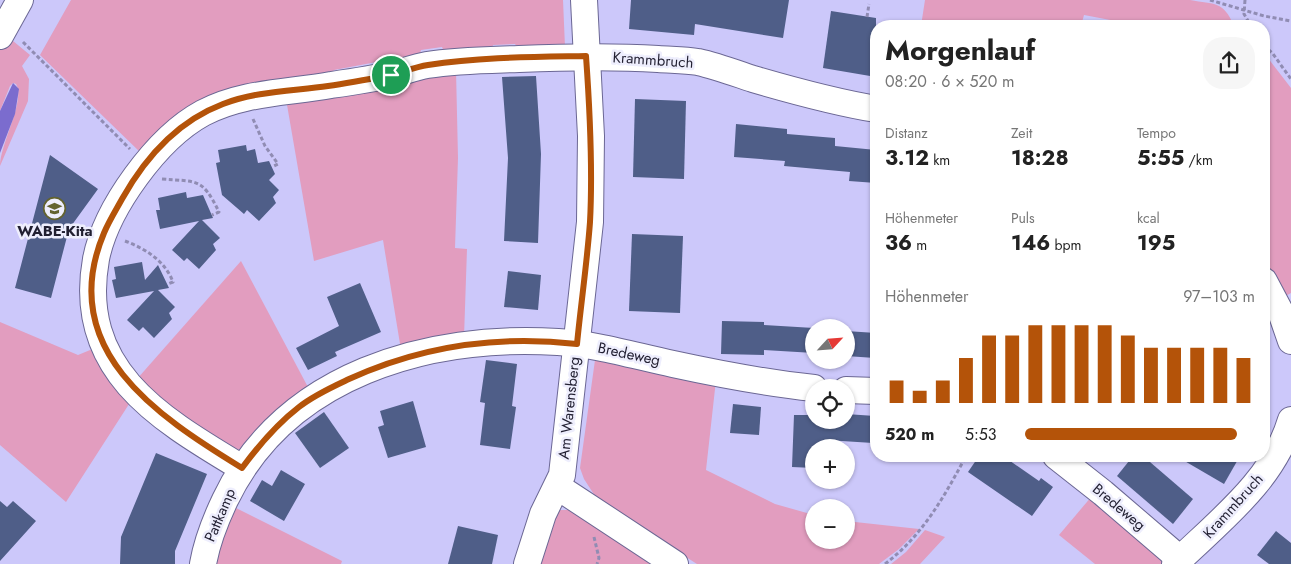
<!DOCTYPE html>
<html lang="de">
<meta charset="utf-8">
<style>
body{margin:0;font-family:Jost,sans-serif;background:#f6f6f6;color:#222;height:100vh;display:flex;flex-direction:column;font-size:19px;white-space:nowrap}
*{box-sizing:border-box;margin:0}
p{font-size:16px;color:#767676}
.icon{flex:none;width:28px;height:28px;fill:none;stroke:currentColor;stroke-width:2;stroke-linecap:round;stroke-linejoin:round}
.map{position:relative;flex:1;overflow:hidden}
.side{position:absolute;left:870px;top:20px;width:400px;height:442px;display:flex;flex-direction:column;background:#fff;border-radius:20px;box-shadow:0 1px 4px #0004}
.side>*{flex:none}
.needle{width:32px;rotate:64deg}
.buttons{position:absolute;left:805px;top:319px;display:grid;gap:10px}
.buttons a{display:grid;place-items:center;width:50px;height:50px;border-radius:50%;background:#fff;box-shadow:0 1px 4px #0004;font-size:25px}
.pin{position:absolute;display:grid;place-items:center;width:42px;height:42px;color:#fff;margin:-21px;border:2px solid #fff;border-radius:50%;box-shadow:0 1px 5px #0007}
.round{display:grid;place-items:center;flex:none;width:52px;height:52px;border-radius:20px;background:#f6f6f6}
.overview{display:flex;align-items:center;justify-content:space-between;height:85px;padding:0 15px}
h1{font-size:28px;font-weight:700;line-height:38px}
.stats{display:grid;grid-template-columns:repeat(3,1fr);gap:8px;height:85px;padding:5px 15px}
.stats div{display:grid;align-content:center}
.stats b{font-size:21px;font-weight:700}
.stats small{font-size:14px;font-weight:400}
.stats p{font-size:14px}
.chart{height:140px;padding:10px 15px}
.chart p{display:flex;justify-content:space-between}
.chart svg{width:100%;height:90px;margin-top:5px;stroke:#b45309;stroke-width:6}
ul{padding:0 15px;list-style:none;font-size:16px}
li{display:grid;grid-template-columns:80px 60px 1fr;align-items:center;height:38px}
li i{height:12px;border-radius:6px;background:#b45309}
.map>svg:first-child{display:block}
.green{fill:#e29dbf}
.water{fill:#7b6cce}
.building{fill:#4f5e88}
.lines{fill:none;stroke-linecap:round;stroke-linejoin:round}
.minor-casing{stroke:#6b6794;stroke-width:28}
.path{stroke:#908cb3;stroke-width:3;stroke-dasharray:4 2.5;stroke-linecap:butt}
.minor{stroke:#fff;stroke-width:26}
.route-casing{stroke:#fff;stroke-width:10}
.route{stroke:#b45309;stroke-width:6}
.labels{text-anchor:middle;dominant-baseline:central;stroke-width:5;stroke-linejoin:round;paint-order:stroke}
.street-label{font-size:15px;fill:#211f31;stroke:#eeeefd}
.poi-label{font-size:15px;font-weight:bold;fill:#211f31;stroke:#eeeefd}
</style>
<div class="map">
<svg width="1291" height="564" viewBox="0 0 1291 564">
<rect width="100%" height="100%" fill="#ccc8fa"/>
<g class="green">
<polygon points="71,0 563,0 565,47 520,51 515,44 493,45 491,52 445,54 442,47 421,50 419,58 389,64 382,61 334,70 328,78 277,82 142,154 40,55"/>
<path d="M925 0H1190C1215 5 1223 0 1234 26H1142L1084 15 1081 26H921Z"/>
<path d="M7 36 30 55 22 66 29 79 28 101 0 166C0 144 26 100 16 84L13 83 10 86 0 111V50Z"/>
<polygon points="1264,53 1291,88 1291,293 1280,299 1264,272"/>
<polygon points="456,70 458,158 455,248 467,249 464,337 401,350 383,240 314,261 286,99"/>
<polygon points="241,261 309,389 244,448 237,450 168,408 137,379"/>
<polygon points="0,322 78,355 95,348 131,401 66,502 0,445"/>
<polygon points="603,358 716,380 706,470 775,504 814,515 814,540 846,540 846,521 919,529 899,549 879,564 697,564 609,508 595,496 584,479 580,468 595,360"/>
<polygon points="1092,496 1163,560 1162,564 1095,564 1059,535"/>
<polygon points="232,506 342,561 341,564 212,564"/>
<polygon points="560,510 569,510 664,564 533,564 554,511"/>
<polygon points="925,530 945,537 920,564 891,564 906,552"/>
</g>
<polygon class="water" points="13,83 19,89 15,114 0,153 0,111"/>
<g class="building">
<polygon points="631,0 789,0 783,38 695,24 694,35 629,29"/>
<polygon points="831,11 876,18 876,77 823,68"/>
<polygon points="536,76 541,154 538,243 504,241 508,158 502,77"/>
<polygon points="635,99 686,101 684,179 633,177"/>
<polygon points="736,124 787,129 787,134 835,138 835,146 876,150 876,183 849,181 850,172 784,166 785,161 734,157"/>
<polygon points="246,145 247,151 255,149 258,163 269,161 275,174 269,180 279,190 273,197 276,203 259,221 247,210 244,214 222,195 216,163 220,162 218,150"/>
<polygon points="50,155 98,189 69,229 51,298 15,288"/>
<polygon points="186,192 187,198 203,195 213,218 202,220 220,238 213,244 216,250 199,269 187,258 184,261 172,250 199,221 160,229 156,210 160,210 158,198"/>
<polygon points="632,234 683,236 680,313 629,311"/>
<polygon points="142,262 145,280 158,265 169,288 158,290 175,307 169,313 172,319 154,338 143,327 139,331 127,320 154,291 116,298 112,280 116,279 114,267"/>
<polygon points="508,271 541,275 538,310 504,307"/>
<polygon points="360,283 381,332 335,352 337,356 308,370 296,348 339,326 327,297"/>
<polygon points="722,321 764,322 764,325 814,328 814,353 764,350 764,355 721,354"/>
<polygon points="846,331 876,333 875,358 846,356"/>
<polygon points="486,360 517,364 512,406 516,407 510,449 480,445 485,403 480,402"/>
<polygon points="413,401 426,447 388,458 378,427 384,425 380,411"/>
<polygon points="733,404 761,407 759,435 730,433"/>
<polygon points="324,412 349,448 320,468 295,433"/>
<polygon points="846,414 875,416 873,443 826,440 825,448 814,448 814,468 792,467 794,415 814,415 814,420 846,420"/>
<polygon points="156,453 207,474 175,551 175,564 120,564 121,537"/>
<polygon points="979,456 1003,456 1039,481 1041,478 1053,487 1032,516 968,472"/>
<polygon points="1133,456 1143,456 1193,499 1173,524 1117,476"/>
<polygon points="1176,456 1240,456 1224,484"/>
<polygon points="281,470 305,484 284,521 250,501 262,480 272,486"/>
<polygon points="0,501 7,507 13,501 36,521 0,561"/>
<polygon points="458,526 498,535 492,564 448,564"/>
<polygon points="1276,531 1291,543 1291,564 1269,564 1257,555"/>
</g>
<g class="lines">
<defs>
<g id="minor">
<polyline points="0,36 20,0"/>
<polyline points="1264,281 1282,315 1291,341"/>
<polyline points="846,390 876,391"/>
<polyline points="1056,456 1103,493 1180,559"/>
<path d="M242 468C159 418 76 370 96 259 106 208 157 138 203 113 243 92 287 93 331 85 352 82 373 79 394 74 405 71 416 67 427 65 458 60 489 60 519 59 566 57 611 56 658 59 671 60 685 60 698 62 716 66 735 73 753 79 794 91 834 102 876 109"/>
<polyline points="558,487 675,564"/>
<path d="M203 564C207 541 215 521 225 500 285 374 428 334 558 342 596 344 635 356 673 364 719 374 766 383 814 388"/>
<polyline points="527,564 543,514 562,475 590,222 591,136 584,0"/>
<path d="M1175 564C1219 521 1273 481 1291 420"/>
</g>
</defs>
<use href="#minor" class="minor-casing"/>
<g class="path">
<polyline points="1210,0 1264,16 1291,21"/>
<polyline points="1245,0 1244,14 1251,26"/>
<polyline points="867,17 869,4"/>
<polyline points="23,42 130,149"/>
<polyline points="1264,45 1273,54 1291,79"/>
<polyline points="253,119 265,146 278,164 272,167"/>
<path d="M162 179C197 182 202 177 219 212L212 215"/>
<path d="M125 241C146 249 165 261 173 282L168 284"/>
<polyline points="594,537 599,558 597,564"/>
<path d="M885 564C923 535 944 497 966 456"/>
</g>
<use href="#minor" class="minor"/>
</g>
<g class="lines">
<defs>
<path id="route" d="M586 56C590 112 593 166 590 222 587 263 581 303 577 344 498 335 421 346 349 379 332 387 314 395 299 407 277 424 259 445 242 468 157 416 55 349 104 233 109 221 116 210 122 199 145 158 178 121 223 104 256 91 293 91 328 86 349 83 370 79 391 75 403 72 415 67 428 65 480 57 534 57 586 56Z"/>
</defs>
<use href="#route" class="route-casing"/>
<use href="#route" class="route"/>
</g>
<defs>
<symbol id="school-ring" viewBox="-11 -11 22 22"><circle r="9.5" fill="#eeeefd" stroke="#636330" stroke-width="1.5"/><path d="M0-5L7-2L0 1L-7-2ZM-4 1L0 2.5L4 1V4Q0 6-4 4Z" fill="#636330"/></symbol>
</defs>
<g fill-rule="evenodd">
<use href="#school-ring" x="42" y="196" width="25" height="25"/>
</g>
<g class="labels">
<g class="street-label">
<text transform="translate(653 60) rotate(4)">Krammbruch</text>
<text transform="translate(629 354) rotate(12)">Bredeweg</text>
<text transform="translate(569 408) rotate(-84)">Am Warensberg</text>
<text transform="translate(1233 506) rotate(-48)">Krammbruch</text>
<text transform="translate(1119 507) rotate(40)">Bredeweg</text>
<text transform="translate(220 515) rotate(-67)">Pattkamp</text>
</g>
<g class="poi-label">
<text x="55" y="231">WABE-Kita</text>
</g>
</g>
</svg>
<div class="buttons">
<a><svg class="needle" viewBox="-14 -14 28 28"><path d="M0-13l5 13h-10z" fill="#e53935"/><path d="M0 13l5-13h-10z" fill="#767676"/></svg></a>
<a><svg class="icon" aria-label="locate" viewBox="0 0 24 24"><circle cx="12" cy="12" r="6"/><path d="M12 2v4M12 18v4M2 12h4M18 12h4"/></svg></a>
<a>+</a>
<a>−</a>
</div>
<div class="pin" style="left:391px;top:75px;background:#1e9e55"><svg class="icon" aria-label="arrive" viewBox="0 0 24 24"><path d="M6 21V4h12l-3 4 3 4H6"/></svg></div>
<section class="side">
<div class="overview"><div><h1>Morgenlauf</h1><p>08:20 · 6 × 520 m</p></div><a class="round"><svg class="icon" aria-label="share" viewBox="0 0 24 24"><path d="M12 15V3M7 8l5-5 5 5M5 13v7h14v-7"/></svg></a></div>
<div class="stats">
<div><p>Distanz</p><b>3.12<small> km</small></b></div>
<div><p>Zeit</p><b>18:28</b></div>
<div><p>Tempo</p><b>5:55<small> /km</small></b></div>
</div>
<div class="stats">
<div><p>Höhenmeter</p><b>36<small> m</small></b></div>
<div><p>Puls</p><b>146<small> bpm</small></b></div>
<div><p>kcal</p><b>195</b></div>
</div>
<div class="chart"><p><span>Höhenmeter</span>97–103 m</p>
<svg viewBox="0 0 160 44" preserveAspectRatio="none"><path d="M5 44V33M15 44V38M25 44V33M35 44V22M45 44V11M55 44V11M65 44V6M75 44V6M85 44V6M95 44V6M105 44V11M115 44V17M125 44V17M135 44V17M145 44V17M155 44V22"/></svg>
</div>
<ul>
<li><b>520 m</b>5:53<i style="width:92%"></i></li>
</ul>
</section>
</div>
